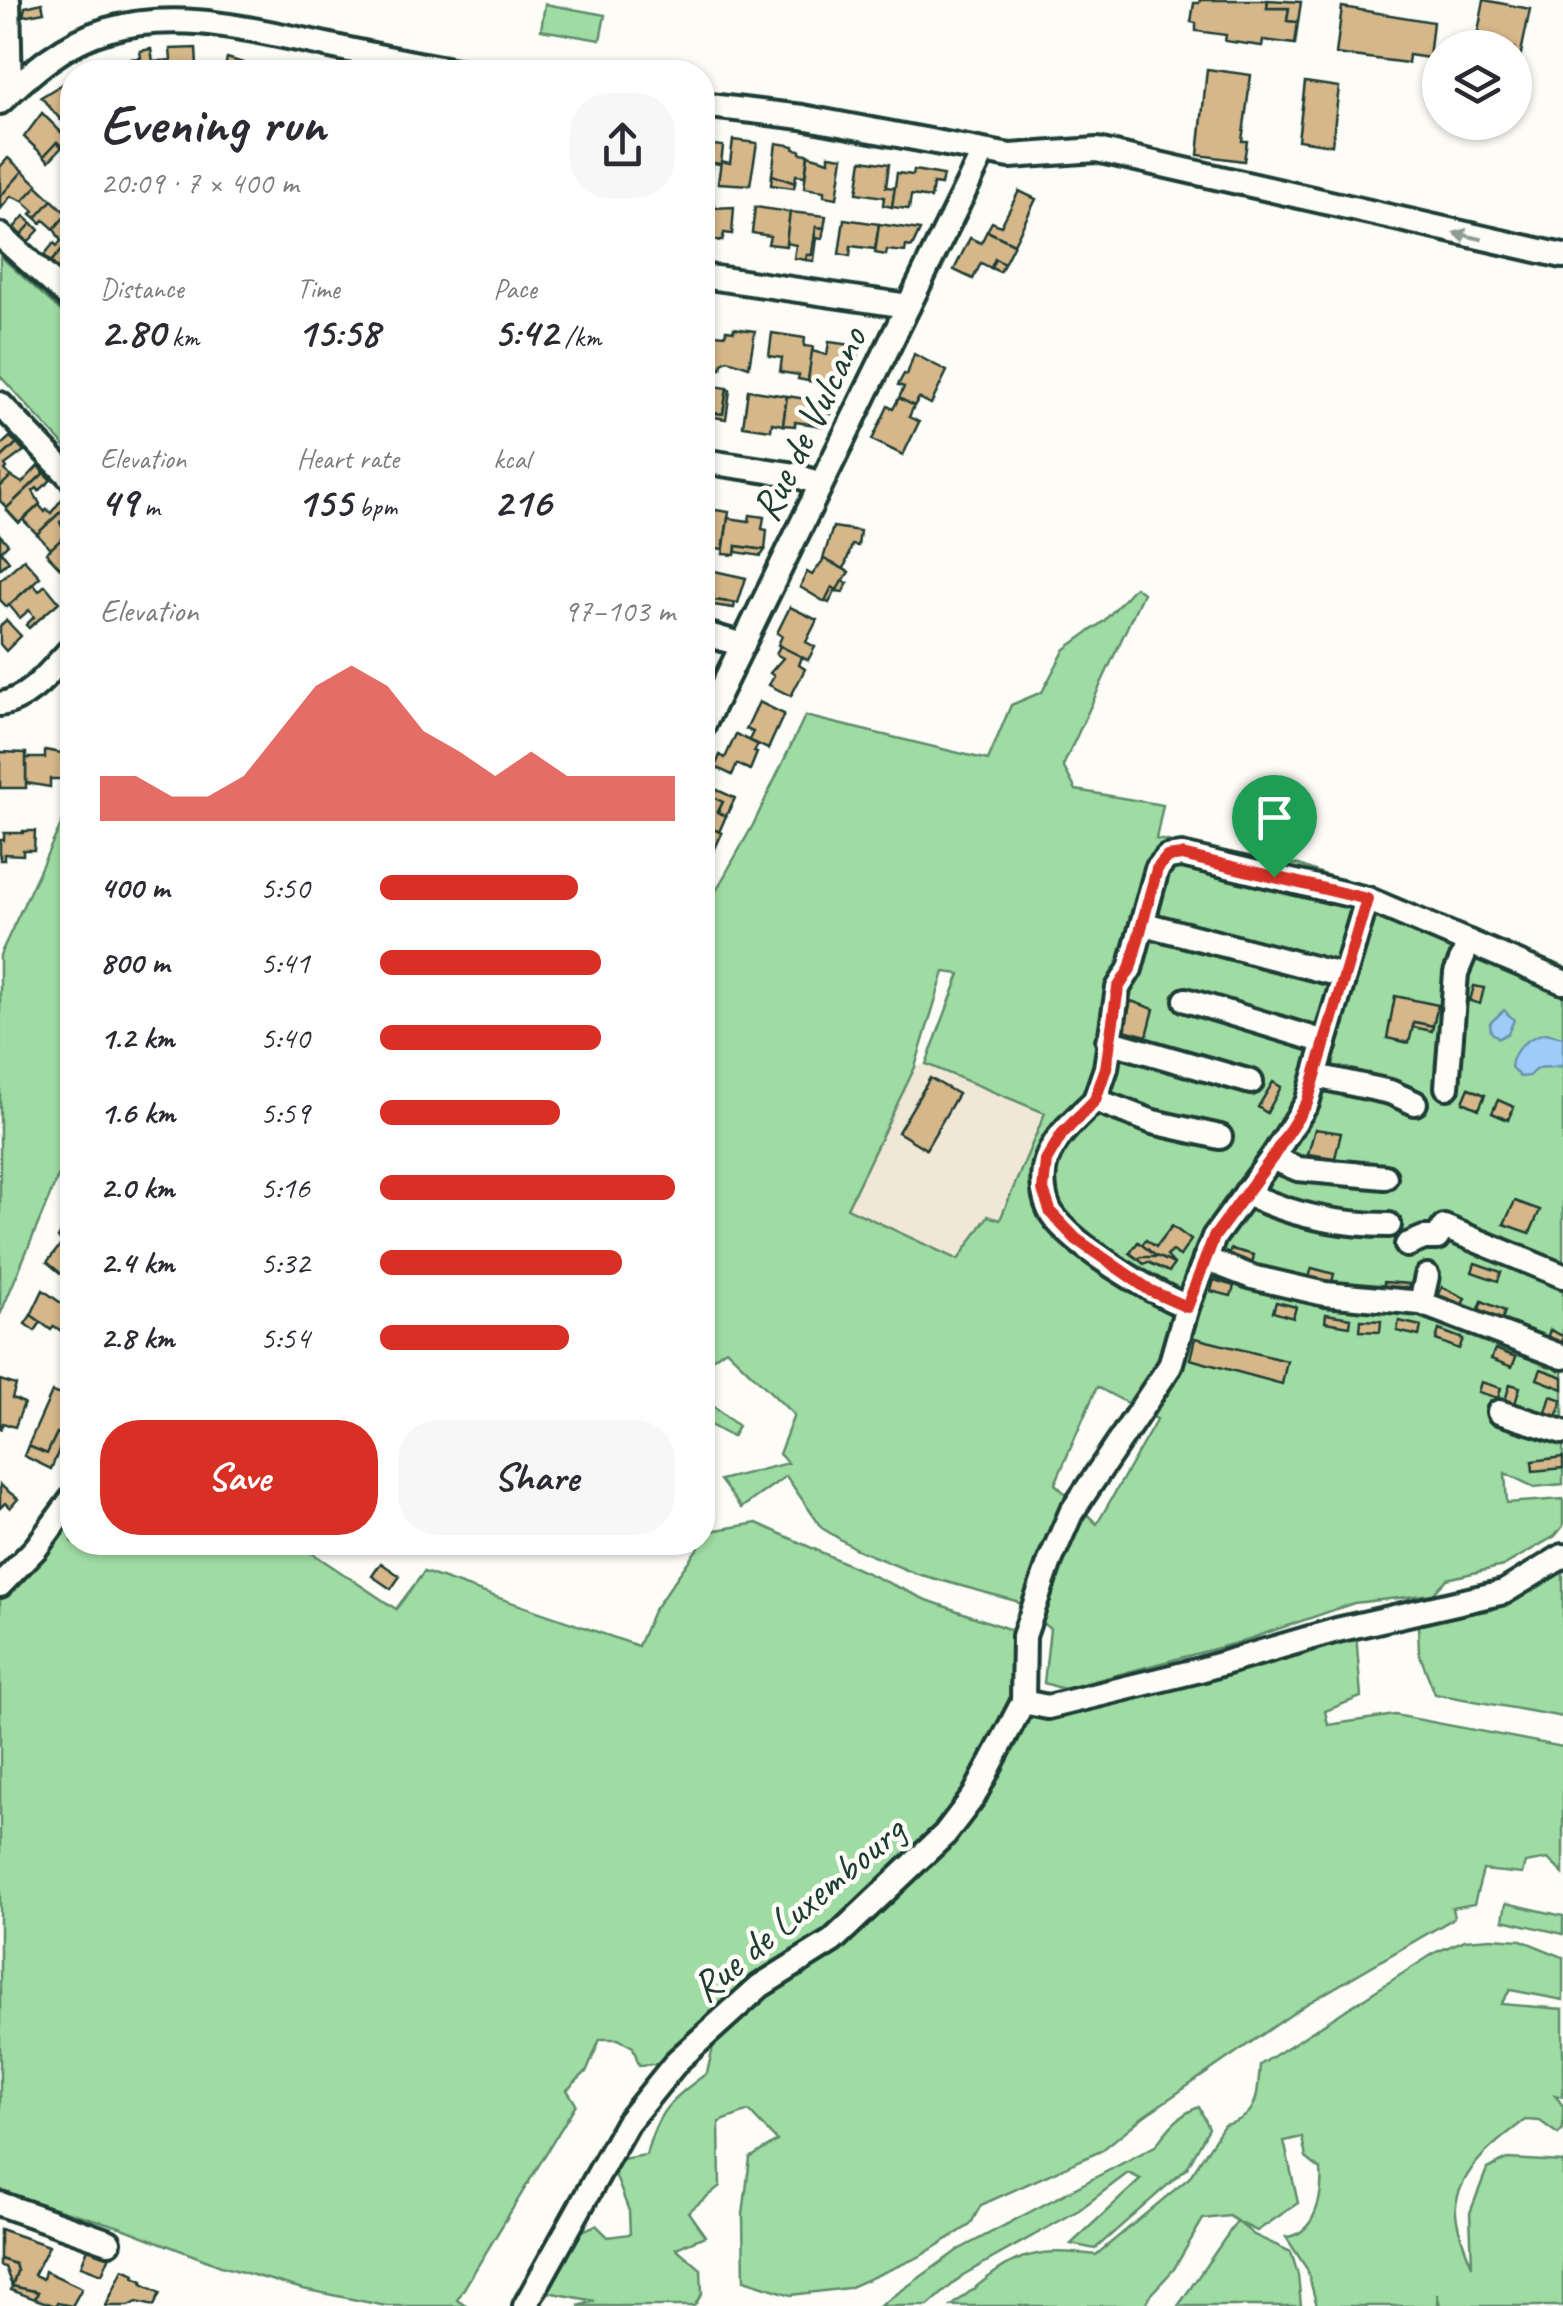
<!DOCTYPE html>
<meta charset="utf-8">
<style>
body{margin:0;font-family:Caveat,sans-serif;background:#f7f7f7;color:#2b2b33;height:100vh;display:flex;flex-direction:column;font-size:38px;white-space:nowrap}
*{box-sizing:border-box;margin:0}
p{font-size:32px;color:#7c7c81}
.icon{flex:none;width:55px;height:55px;fill:none;stroke:currentColor;stroke-width:2;stroke-linecap:round;stroke-linejoin:round}
.map{position:relative;flex:1;overflow:hidden}
.panel{position:absolute;left:60px;top:60px;width:655px;height:1495px;display:flex;flex-direction:column;background:#fff;border-radius:40px;box-shadow:0 2px 8px #0004}
.panel>*{flex:none}
.tools{position:absolute;left:1422px;top:30px;display:grid;gap:20px}
.tools a{display:grid;place-items:center;width:110px;height:110px;border-radius:50%;background:#fff;box-shadow:0 2px 8px #0004;font-size:50px}
.pin{position:absolute;display:grid;place-items:center;width:85px;height:85px;color:#fff;margin:-102px -42px;border-radius:50% 50% 50% 0;rotate:-45deg;box-shadow:0 0 10px #0007}
.pin .icon{rotate:45deg}
.round{display:grid;place-items:center;flex:none;width:105px;height:105px;border-radius:40px;background:#f7f7f7}
.head{display:flex;align-items:center;justify-content:space-between;height:170px;padding:0 40px}
h1{font-size:55px;font-weight:800;line-height:75px}
.metrics{display:grid;grid-template-columns:repeat(3,1fr);gap:15px;height:170px;padding:10px 40px}
.metrics div{display:grid;align-content:center}
.metrics b{font-size:42px;font-weight:800}
.metrics small{font-size:28px;font-weight:400}
.metrics p{font-size:28px}
.chart{height:280px;padding:20px 40px}
.chart p{display:flex;justify-content:space-between}
.chart svg{width:100%;height:180px;margin-top:10px;fill:#d93025;opacity:.7}
.cta{display:flex;gap:20px;margin-top:auto;padding:20px 40px}
.cta a{flex:1;height:115px;border-radius:40px;background:#d93025;color:#fff;font-size:40px;font-weight:800;line-height:115px;text-align:center}
.cta a+a{background:#f7f7f7;color:#2b2b33}
ul{padding:0 40px;list-style:none;font-size:32px}
li{display:grid;grid-template-columns:160px 120px 1fr;align-items:center;height:75px}
li i{height:25px;border-radius:12px;background:#d93025}
.map>svg:first-child{display:block}
.built{fill:#f1e7d6}
.green{fill:#9fdca3;stroke:#5f8c6c;stroke-width:2.5;fill-rule:evenodd}
.water{fill:#9dccf9;stroke:#6b93aa;stroke-width:2.5}
.building{fill:#d6b78a;stroke:#1f3d34;stroke-width:2.5}
.lines{fill:none;stroke-linecap:round;stroke-linejoin:round}
.street-casing{stroke:#1f3d34;stroke-width:30}
.street{stroke:#fdfcf7;stroke-width:22}
.oneway{fill:#8e9c96}
.route-casing{stroke:#fff;stroke-width:20}
.route{stroke:#d93025;stroke-width:12}
.labels{text-anchor:middle;dominant-baseline:central;stroke-width:9;stroke-linejoin:round;paint-order:stroke}
.street-label{font-size:42px;fill:#1f3d34;stroke:#fdfcf7}
</style>
<div class="map">
<svg width="1563" height="2306" viewBox="0 0 1563 2306">
<rect width="100%" height="100%" fill="#fdfcf7"/>
<filter id="ink" filterUnits="userSpaceOnUse"><feTurbulence type="fractalNoise" baseFrequency=".01" numOctaves="2"/><feDisplacementMap in="SourceGraphic" scale="20" xChannelSelector="R" yChannelSelector="G"/><feConvolveMatrix kernelMatrix="1 2 1 2 8 2 1 2 1" color-interpolation-filters="sRGB"/></filter>
<g filter="url(#ink)">
<polygon class="built" points="926,1064 1045,1113 999,1221 988,1216 958,1261 847,1208 915,1067"/>
<g class="green">
<polygon points="545,4 605,15 600,40 541,30"/>
<polygon points="0,256 72,321 72,454 0,376"/>
<path d="M1135 587 1143 593 1063 766 1076 790 1163 805 1156 839 1299 865 1563 966V1484L1534 1487 1505 1473 1507 1503 1563 1499V1526L1555 1536 1503 1566 1447 1579 1433 1594 1354 1603 1240 1642 1064 1689 1044 1683 1050 1629 1016 1601 914 1573 856 1549 822 1528 786 1476 741 1508 720 1480 788 1463 779 1454 794 1415 726 1349 703 1365 702 904 708 905 753 825 805 716 988 760 1011 705 1042 692 1065 649 1104 621ZM944 972 960 974 926 1064 1045 1113 1000 1220 988 1216 958 1260 847 1208 915 1067ZM1097 1387 1157 1419 1097 1524 1055 1484Z"/>
<polygon points="72,801 72,1158 59,1174 0,1315 0,955"/>
<polygon points="703,1398 738,1426 732,1437 703,1421"/>
<polygon points="72,1498 72,1542 297,1543 396,1609 424,1572 638,1646 653,1611 710,1531 757,1523 924,1599 1014,1631 1013,1699 983,1767 938,1834 826,1938 752,1983 656,2064 639,2065 633,2047 618,2039 600,2039 587,2071 567,2090 576,2104 457,2300 466,2306 386,2306 303,2289 221,2266 120,2227 0,2192 0,1586"/>
<polygon points="1563,1560 1563,1717 1435,1694 1419,1653 1418,1623 1492,1610"/>
<path d="M1356 1633 1361 1697 1325 1711 1328 1725 1395 1715 1563 1747V1874L1548 1859 1525 1863 1522 1874 1483 1870 1474 1904 1452 1908 1454 1918 1305 2005 1144 2116 1101 2151 981 2205 970 2225 919 2257 848 2288 791 2295 744 2280 743 2215 750 2158 777 2141 749 2111 719 2122 720 2186 688 2212 705 2236 676 2248 701 2269 702 2294 694 2306H578L595 2301 542 2291 568 2237 596 2225 608 2237 630 2234 629 2211 610 2161 646 2155C658 2109 671 2100 707 2073L715 2038 761 1992 896 1891 1028 1711 1051 1720 1094 1702Z"/>
<polygon points="1506,1903 1563,1916 1563,1934 1503,1920"/>
<path d="M1491 1938 1521 1940 1563 1957V2000L1510 1990 1501 2004 1563 2009V2097L1555 2095 1563 2106V2129L1558 2134 1540 2121 1525 2120C1497 2141 1462 2167 1456 2205 1454 2222 1466 2251 1472 2266L1470 2213 1487 2169 1508 2159 1563 2162V2306H1440L1437 2293 1438 2306H1317L1307 2269 1286 2237C1316 2234 1323 2195 1321 2170L1306 2158 1302 2137 1284 2141 1298 2203 1257 2231 1238 2222 1254 2235 1291 2252 1298 2275 1301 2306H1178L1237 2221 1229 2216 1203 2219 1174 2269 1150 2295 1146 2306H952C1009 2261 1020 2245 1096 2255L1189 2178 1224 2125C1259 2118 1257 2096 1260 2065L1436 1952 1465 1940Z"/>
<path d="M1199 2107 1209 2128 1187 2168 1095 2249 1071 2244 1141 2179 1128 2173 1079 2210 963 2275 928 2306H880L958 2250 1155 2146C1168 2129 1179 2114 1199 2107Z"/>
</g>
<g class="water">
<polygon points="1504,1010 1514,1020 1508,1033 1499,1038 1491,1032 1490,1023"/>
<path d="M1546 1033 1563 1037V1065C1549 1071 1541 1061 1529 1076L1520 1077 1511 1067C1513 1048 1528 1037 1546 1033Z"/>
</g>
<g class="building">
<polygon points="1200,0 1268,0 1267,8 1289,8 1287,21 1298,22 1295,44 1263,40 1262,46 1225,41 1226,35 1196,31 1196,23 1191,22 1194,3 1199,3"/>
<polygon points="1268,0 1301,2 1298,22 1287,21 1289,8 1267,8"/>
<polygon points="1484,0 1530,9 1518,68 1515,68 1515,48 1475,48"/>
<polygon points="42,3 44,12 23,16 25,7"/>
<polygon points="1342,7 1433,22 1429,58 1409,55 1408,63 1336,54"/>
<polygon points="196,48 197,66 192,67 193,72 163,72 161,61 171,60 170,49"/>
<polygon points="151,49 153,62 161,61 163,72 129,72 128,59 141,58 140,51"/>
<polygon points="227,58 253,66 251,72 224,72"/>
<polygon points="270,65 287,69 286,72 251,72 253,67 269,70"/>
<polygon points="1207,69 1251,75 1242,141 1247,141 1244,161 1198,155"/>
<polygon points="1305,82 1339,87 1332,145 1298,140"/>
<polygon points="64,83 72,92 72,118 69,113 60,119 41,97"/>
<polygon points="42,113 72,143 66,150 57,142 44,156 24,137"/>
<polygon points="69,113 72,118 70,129 60,119"/>
<polygon points="702,140 703,144 723,146 721,164 712,163 711,173 702,172"/>
<polygon points="733,140 757,143 750,185 718,183 721,161 730,163"/>
<polygon points="57,142 62,147 49,161 44,156"/>
<polygon points="776,143 794,146 794,149 800,150 800,153 808,154 805,176 796,175 795,183 772,175"/>
<polygon points="808,155 829,161 829,155 843,157 837,198 824,196 824,191 804,188"/>
<polygon points="8,158 23,171 0,197 0,167"/>
<polygon points="862,160 889,164 886,187 895,188 892,207 883,205 884,197 857,193"/>
<polygon points="914,170 943,175 941,185 933,184 931,198 911,195 909,209 892,207 897,173 913,175"/>
<polygon points="23,171 38,185 23,201 11,196 0,210 0,197"/>
<polygon points="772,175 795,183 794,188 771,185"/>
<polygon points="37,186 52,200 36,218 31,214 34,211 23,201"/>
<polygon points="1019,191 1036,199 1014,244 987,231 992,222 1001,226"/>
<polygon points="52,200 67,214 54,229 44,220 41,223 36,218"/>
<polygon points="702,202 714,204 713,208 734,207 732,234 724,233 722,241 708,239 711,221 702,220"/>
<polygon points="755,207 790,212 786,246 768,244 770,236 752,233"/>
<polygon points="790,212 826,216 824,228 816,227 812,255 807,255 806,260 794,258 796,245 786,243"/>
<polygon points="67,214 72,219 72,238 51,262 44,255 54,243 57,246 61,241 54,229"/>
<polygon points="24,216 32,223 21,235 14,228"/>
<polygon points="844,219 879,224 875,249 851,246 850,256 839,254"/>
<polygon points="32,223 39,230 28,242 21,235"/>
<polygon points="879,224 920,230 912,247 906,246 905,252 887,250 886,255 875,253"/>
<polygon points="816,227 824,228 822,239 817,238 814,261 806,260 807,255 812,255"/>
<polygon points="987,231 1014,244 1004,264 995,259 991,268 981,263 973,279 954,270 970,238 981,243"/>
<polygon points="72,238 72,251 66,254 69,257 58,269 51,262"/>
<polygon points="995,259 1004,264 1000,272 991,268"/>
<polygon points="702,327 706,327 705,337 714,338 712,355 702,353"/>
<polygon points="734,328 755,331 749,367 728,360 722,363 721,369 710,367 715,334 725,335 726,330 734,331"/>
<polygon points="772,333 805,338 804,346 813,347 808,381 798,379 799,375 780,372 782,358 769,356"/>
<polygon points="829,342 861,346 854,366 841,364 838,385 808,381 812,351 827,355"/>
<polygon points="914,354 947,371 931,404 919,398 914,406 899,398 904,387 898,385 904,374 907,375"/>
<polygon points="702,384 727,388 723,414 702,412"/>
<polygon points="727,389 730,390 726,419 702,415 702,412 723,414"/>
<polygon points="748,390 787,396 783,425 772,423 771,430 743,426"/>
<polygon points="787,396 832,403 831,414 825,413 823,426 795,422 795,426 783,425"/>
<polygon points="899,398 914,406 909,417 919,422 903,455 872,440 888,406 893,409"/>
<polygon points="10,437 17,443 0,459 0,446"/>
<polygon points="17,443 24,451 5,465 7,468 5,470 11,477 0,487 0,459"/>
<polygon points="38,466 44,473 7,508 0,501 0,487 11,476 22,483"/>
<polygon points="44,473 51,480 39,491 37,488 33,491 40,504 19,523 6,509"/>
<polygon points="65,495 71,502 37,534 23,520 39,505 45,512 47,509 51,513"/>
<polygon points="71,502 72,515 60,522 66,535 51,549 37,534"/>
<polygon points="702,508 729,512 723,549 703,546"/>
<polygon points="750,515 764,517 762,529 767,530 765,550 736,546 735,555 723,554 728,518 749,521"/>
<polygon points="833,527 860,531 858,546 852,545 844,569 823,559"/>
<polygon points="0,535 8,544 1,551 9,561 0,569"/>
<polygon points="66,535 72,539 72,556 60,568 46,553"/>
<polygon points="736,546 765,550 761,556 736,552"/>
<polygon points="72,556 72,581 60,568"/>
<polygon points="24,559 40,577 7,607 0,600 0,580"/>
<polygon points="824,559 849,572 837,590 832,587 825,602 800,587 807,572 812,575"/>
<polygon points="710,570 746,578 738,603 713,600 713,596 707,595 705,606 702,605 702,582 708,582"/>
<polygon points="842,581 848,583 843,592 835,591 829,603 825,601 832,587 837,590"/>
<polygon points="33,584 39,591 45,585 59,602 29,628 26,625 34,617 29,610 20,618 9,605"/>
<polygon points="707,595 713,596 713,600 735,603 734,608 706,604"/>
<polygon points="790,607 817,620 806,642 815,647 808,660 778,645 782,636 777,633"/>
<polygon points="6,620 21,636 6,651 0,644 0,626"/>
<polygon points="780,646 802,657 799,665 805,669 791,696 769,685 774,676 770,673 783,658 776,654"/>
<polygon points="759,702 784,714 768,749 749,740 753,732 746,729"/>
<polygon points="736,734 758,745 754,752 757,753 750,770 737,764 732,775 715,767 720,755 725,758"/>
<polygon points="45,750 67,754 67,779 50,779 50,787 26,783 26,758 45,758"/>
<polygon points="0,752 26,753 26,788 0,788"/>
<polygon points="704,783 715,789 711,796 723,802 718,812 726,816 719,832 702,824"/>
<polygon points="715,789 735,798 726,816 718,812 723,802 711,796"/>
<polygon points="702,824 722,833 712,855 702,851"/>
<polygon points="23,831 35,831 34,850 23,850 23,855 4,854 4,860 0,860 0,840 4,840 4,833 23,833"/>
<polygon points="1474,986 1484,988 1480,1004 1470,1001"/>
<polygon points="1395,996 1438,1005 1433,1026 1414,1022 1409,1043 1387,1038"/>
<polygon points="1131,1001 1154,1009 1147,1036 1124,1030"/>
<polygon points="1414,1022 1433,1026 1432,1031 1413,1027"/>
<polygon points="930,1078 958,1094 926,1149 898,1132"/>
<polygon points="1273,1082 1281,1087 1267,1113 1258,1107"/>
<polygon points="1469,1088 1485,1095 1479,1109 1463,1102"/>
<polygon points="1498,1100 1514,1107 1508,1120 1492,1113"/>
<polygon points="1315,1129 1341,1133 1335,1158 1308,1154"/>
<polygon points="1515,1201 1540,1210 1530,1233 1504,1224"/>
<polygon points="72,1212 72,1268 65,1277 47,1262 63,1242 58,1238"/>
<polygon points="1172,1226 1191,1240 1180,1256 1172,1251 1167,1256 1174,1264 1158,1258 1142,1245 1146,1240 1156,1247"/>
<polygon points="1138,1242 1147,1249 1158,1258 1138,1259 1130,1253"/>
<polygon points="1231,1249 1254,1255 1252,1264 1228,1257"/>
<polygon points="1141,1257 1159,1257 1174,1264 1169,1272 1148,1262 1144,1264 1138,1259"/>
<polygon points="1475,1263 1501,1272 1498,1281 1472,1272"/>
<polygon points="1312,1268 1334,1274 1332,1282 1309,1277"/>
<polygon points="1214,1280 1234,1286 1231,1296 1211,1291"/>
<polygon points="1384,1282 1409,1284 1408,1293 1383,1291"/>
<polygon points="1442,1287 1465,1298 1461,1307 1438,1297"/>
<polygon points="43,1290 72,1311 68,1321 71,1324 64,1333 54,1326 51,1330 31,1315"/>
<polygon points="1482,1301 1505,1311 1502,1320 1479,1309"/>
<polygon points="1276,1302 1296,1307 1293,1318 1273,1312"/>
<polygon points="1326,1314 1351,1318 1350,1326 1325,1322"/>
<polygon points="31,1315 41,1322 35,1331 25,1324"/>
<polygon points="1361,1320 1381,1321 1380,1332 1360,1331"/>
<polygon points="1399,1321 1421,1326 1419,1336 1397,1331"/>
<polygon points="1439,1330 1463,1339 1459,1349 1436,1340"/>
<polygon points="1550,1330 1563,1336 1563,1345 1547,1338"/>
<polygon points="1195,1338 1287,1361 1282,1384 1190,1359"/>
<polygon points="1495,1349 1516,1357 1512,1367 1491,1359"/>
<polygon points="1541,1369 1563,1377 1563,1389 1537,1379"/>
<polygon points="0,1380 16,1385 12,1398 24,1403 15,1427 3,1423 0,1430"/>
<polygon points="1481,1382 1501,1388 1498,1398 1478,1392"/>
<polygon points="1510,1384 1520,1387 1514,1407 1504,1404"/>
<polygon points="52,1392 72,1399 72,1439 57,1433 47,1454 28,1446"/>
<polygon points="1551,1396 1562,1400 1555,1422 1544,1419"/>
<polygon points="57,1433 65,1436 51,1469 24,1456 28,1446 47,1454"/>
<polygon points="1563,1457 1563,1468 1533,1471 1532,1461"/>
<polygon points="0,1485 18,1499 10,1508 5,1503 0,1508"/>
<polygon points="381,1563 400,1576 391,1589 372,1576"/>
<polygon points="0,2229 49,2246 34,2275 43,2279 45,2271 82,2288 72,2306 57,2303 56,2306 35,2299 38,2292 12,2286 17,2271 15,2264 0,2259"/>
<polygon points="90,2244 111,2253 102,2274 81,2266"/>
<polygon points="0,2259 15,2264 17,2271 12,2286 5,2267 0,2266"/>
<polygon points="123,2269 135,2274 134,2277 143,2281 142,2284 160,2293 154,2306 137,2302 129,2306 106,2306"/>
<polygon points="12,2286 38,2292 35,2299 11,2290"/>
</g>
<g class="lines">
<defs>
<g id="street">
<polyline points="8,0 10,92"/>
<path d="M0 102C31 72 65 42 107 30 175 10 245 28 312 42 362 53 412 64 463 72"/>
<polyline points="702,105 802,117 1010,156 1097,150 1563,256"/>
<polyline points="0,235 72,300"/>
<polyline points="702,276 908,306"/>
<polyline points="0,404 72,479"/>
<polyline points="702,461 795,475 820,484"/>
<polyline points="702,633 743,645"/>
<path d="M0 704C30 700 52 669 72 648"/>
<polyline points="702,728 983,153"/>
<polyline points="1144,924 1344,976"/>
<polyline points="1186,1000 1325,1042"/>
<polyline points="1108,1041 1251,1082"/>
<polyline points="1316,1076 1390,1092 1415,1103"/>
<polyline points="1447,1087 1456,973 1469,942"/>
<path d="M1095 1100C1078 1117 1054 1136 1046 1161 1041 1176 1043 1201 1052 1214 1075 1248 1149 1290 1187 1307"/>
<polyline points="1220,1137 1153,1122 1095,1100 1106,1068 1118,988 1130,969 1157,869 1167,857 1182,855 1367,899 1563,982"/>
<polyline points="1272,1158 1298,1169 1385,1177"/>
<path d="M1246 1193C1290 1215 1340 1225 1389 1225"/>
<polyline points="1407,1245 1424,1238 1437,1238 1444,1227 1563,1276"/>
<polyline points="1205,1259 1252,1277 1325,1294 1421,1303 1563,1357"/>
<polyline points="1421,1303 1427,1276"/>
<polyline points="1499,1412 1563,1432"/>
<polyline points="0,1585 36,1548 72,1499"/>
<polyline points="1023,1702 1048,1707 1200,1670 1337,1630 1504,1592 1563,1556"/>
<polyline points="0,2204 109,2242"/>
<polyline points="525,2306 627,2123 678,2060 760,1986 832,1941 945,1834 974,1796 1023,1702 1024,1636 1050,1561 1071,1513 1170,1366 1187,1307 1214,1237 1272,1158 1307,1103 1367,899"/>
</g>
</defs>
<use href="#street" class="street-casing"/>
<use href="#street" class="street"/>
</g>
<defs><path id="oneway-solid" d="M-6-.8H1V-3.2L6.5 0L1 3.2V.8H-6Z" transform="scale(2.5)"/></defs>
<use class="oneway" href="#oneway-solid" transform="translate(1468 236) rotate(-167)"/>
</g>
<g class="lines" filter="url(#ink)">
<defs>
<polygon id="route" points="1182,855 1367,899 1307,1103 1272,1158 1214,1237 1187,1307 1151,1291 1076,1239 1051,1213 1043,1190 1046,1161 1062,1134 1095,1100 1106,1068 1118,988 1130,969 1157,869 1167,857"/>
</defs>
<use href="#route" class="route-casing"/>
<use href="#route" class="route"/>
</g>
<g class="labels">
<g class="street-label">
<text transform="translate(809 424) rotate(-64)">Rue de Vulcano</text>
<text transform="translate(798 1909) rotate(-40)">Rue de Luxembourg</text>
</g>
</g>
</svg>
<div class="tools">
<a><svg class="icon" aria-label="layers" viewBox="0 0 24 24"><path d="M12 4l9 5-9 5-9-5zM3 14l9 5 9-5"/></svg></a>
</div>
<div class="pin" style="left:1274px;top:877px;background:#1e9e55"><svg class="icon" aria-label="arrive" viewBox="0 0 24 24"><path d="M6 21V4h12l-3 4 3 4H6"/></svg></div>
<section class="panel">
<div class="head"><div><h1>Evening run</h1><p>20:09 · 7 × 400 m</p></div><a class="round"><svg class="icon" aria-label="share" viewBox="0 0 24 24"><path d="M12 15V3M7 8l5-5 5 5M5 13v7h14v-7"/></svg></a></div>
<div class="metrics">
<div><p>Distance</p><b>2.80<small> km</small></b></div>
<div><p>Time</p><b>15:58</b></div>
<div><p>Pace</p><b>5:42<small> /km</small></b></div>
</div>
<div class="metrics">
<div><p>Elevation</p><b>49<small> m</small></b></div>
<div><p>Heart rate</p><b>155<small> bpm</small></b></div>
<div><p>kcal</p><b>216</b></div>
</div>
<div class="chart"><p><span>Elevation</span>97–103 m</p>
<svg viewBox="0 0 160 44" preserveAspectRatio="none"><path d="M0 44V33L10 33L20 38L30 38L40 33L50 22L60 11L70 6L80 11L90 22L100 27L110 33L120 27L130 33L140 33L150 33L160 33V44z"/></svg>
</div>
<ul>
<li><b>400 m</b>5:50<i style="width:67%"></i></li>
<li><b>800 m</b>5:41<i style="width:75%"></i></li>
<li><b>1.2 km</b>5:40<i style="width:75%"></i></li>
<li><b>1.6 km</b>5:59<i style="width:61%"></i></li>
<li><b>2.0 km</b>5:16<i style="width:100%"></i></li>
<li><b>2.4 km</b>5:32<i style="width:82%"></i></li>
<li><b>2.8 km</b>5:54<i style="width:64%"></i></li>
</ul>
<div class="cta"><a>Save</a><a>Share</a></div>
</section>
</div>
